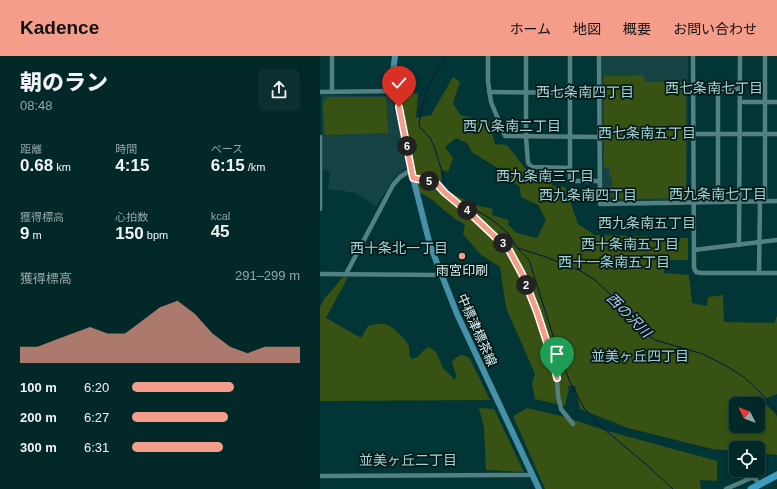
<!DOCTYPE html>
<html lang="ja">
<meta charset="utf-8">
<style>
body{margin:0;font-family:Arial,"Noto Sans JP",sans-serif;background:#0c3030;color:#f1f3f6;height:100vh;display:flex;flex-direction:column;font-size:15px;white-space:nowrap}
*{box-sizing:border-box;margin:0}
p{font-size:13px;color:#96a6a8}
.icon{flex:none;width:22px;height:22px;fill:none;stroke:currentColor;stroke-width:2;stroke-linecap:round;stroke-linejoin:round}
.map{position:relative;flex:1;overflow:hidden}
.sheet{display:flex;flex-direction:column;background:#022828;width:320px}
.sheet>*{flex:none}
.needle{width:26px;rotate:312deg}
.fabs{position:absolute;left:409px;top:341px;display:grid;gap:8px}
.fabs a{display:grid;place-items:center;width:36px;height:36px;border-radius:6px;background:#022828;box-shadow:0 2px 6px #0003,0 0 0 1px #234445;font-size:20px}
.pin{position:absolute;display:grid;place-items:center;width:34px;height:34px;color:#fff;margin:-41px -17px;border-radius:50% 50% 50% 0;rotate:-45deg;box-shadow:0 0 4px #0007}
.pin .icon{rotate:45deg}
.km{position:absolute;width:20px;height:20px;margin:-10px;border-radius:50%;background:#222;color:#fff;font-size:11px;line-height:20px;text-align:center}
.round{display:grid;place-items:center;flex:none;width:42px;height:42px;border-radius:6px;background:#0c3030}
.headline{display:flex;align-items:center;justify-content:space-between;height:68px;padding:0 20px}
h1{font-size:22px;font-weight:800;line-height:30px}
.stats{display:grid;grid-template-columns:repeat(3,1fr);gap:6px;height:68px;padding:4px 20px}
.stats div{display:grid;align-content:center}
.stats b{font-size:17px;font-weight:800}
.stats small{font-size:11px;font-weight:400}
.stats p{font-size:11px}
.chart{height:112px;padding:8px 20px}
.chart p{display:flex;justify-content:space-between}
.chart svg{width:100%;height:72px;margin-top:4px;fill:#f49d8b;opacity:.7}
ul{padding:0 20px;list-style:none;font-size:13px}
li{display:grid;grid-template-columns:64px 48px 1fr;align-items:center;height:30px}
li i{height:10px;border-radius:5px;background:#f49d8b}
header{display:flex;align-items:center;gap:24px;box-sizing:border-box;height:56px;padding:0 20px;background:#f49d8b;color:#111}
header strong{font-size:19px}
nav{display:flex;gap:22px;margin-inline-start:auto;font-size:14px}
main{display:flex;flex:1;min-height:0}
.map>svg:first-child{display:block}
.built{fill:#154242}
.green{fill:#375212;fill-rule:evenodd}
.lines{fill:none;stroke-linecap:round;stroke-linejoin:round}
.stream{stroke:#001648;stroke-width:1}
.minor{stroke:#538080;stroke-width:4.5}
.major{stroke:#4691a8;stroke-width:6}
.highway{stroke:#3d9dc2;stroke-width:7}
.route-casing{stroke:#fff;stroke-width:8}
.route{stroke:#f49d8b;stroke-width:5}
.poi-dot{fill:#f49d8b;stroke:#061919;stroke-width:1.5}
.labels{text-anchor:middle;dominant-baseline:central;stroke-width:3.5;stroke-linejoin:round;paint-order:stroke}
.poi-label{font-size:13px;fill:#daf1f1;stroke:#061919}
.street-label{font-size:13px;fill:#daf1f1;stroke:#061919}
.neighbourhood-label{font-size:14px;fill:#a2d2d1;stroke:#061919}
.water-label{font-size:14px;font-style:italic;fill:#b2cbf2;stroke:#061919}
</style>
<header>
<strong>Kadence</strong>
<nav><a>ホーム</a><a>地図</a><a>概要</a><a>お問い合わせ</a></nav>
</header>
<main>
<section class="sheet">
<div class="headline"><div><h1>朝のラン</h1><p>08:48</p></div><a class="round"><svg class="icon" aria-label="share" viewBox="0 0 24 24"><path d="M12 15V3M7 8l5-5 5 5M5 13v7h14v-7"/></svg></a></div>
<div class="stats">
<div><p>距離</p><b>0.68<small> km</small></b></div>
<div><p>時間</p><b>4:15</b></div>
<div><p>ペース</p><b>6:15<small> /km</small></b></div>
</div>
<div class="stats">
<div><p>獲得標高</p><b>9<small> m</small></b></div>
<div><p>心拍数</p><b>150<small> bpm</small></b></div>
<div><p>kcal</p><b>45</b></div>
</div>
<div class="chart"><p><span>獲得標高</span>291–299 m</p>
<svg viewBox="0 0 160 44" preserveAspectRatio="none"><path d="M0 44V34L10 34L20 30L30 26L40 22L50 26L60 26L70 18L80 10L90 6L100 14L110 26L120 34L130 38L140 34L150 34L160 34V44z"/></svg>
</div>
<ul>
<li><b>100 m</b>6:20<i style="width:61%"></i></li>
<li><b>200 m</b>6:27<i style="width:57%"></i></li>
<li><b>300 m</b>6:31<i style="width:54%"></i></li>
</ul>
</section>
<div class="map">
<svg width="457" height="433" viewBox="0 0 457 433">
<rect width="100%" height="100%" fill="#023535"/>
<g class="built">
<polygon points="282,0 368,0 367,144 282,145"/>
<polygon points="2,39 71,40 88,109 85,114 75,121 56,151 35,137 8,133 10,115 2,114"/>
</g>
<g class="green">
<polygon points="324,19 325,26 366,26 366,142 292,143 292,122 289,121 289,112 284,111 284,20"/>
<path d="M133 21 140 26 133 47 140 59 169 66 175 88 187 89 209 117 230 116 232 130 245 131 258 168 275 179 347 181 349 193H358L360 182H368V204H345L344 217 369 219 372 247 387 250 388 241 403 239 404 266 454 267 457 260V338L441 344 455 357 457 361V399L438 397V392H416V395L392 393 308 372 260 353 255 330H247L249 333 245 350 215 343 212 328 215 318 186 252 180 211 161 199 143 178 145 169C142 166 138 165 134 162 121 153 115 143 98 136L81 37H98L96 62 111 59ZM136 82 147 87 152 96 179 113H186L192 125 200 131 201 141 218 149 226 164 217 182 197 177 188 169 189 164 172 159 173 153 155 149 122 132 121 118 122 114 128 116 133 102 125 91ZM416 348H438V370H416Z"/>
<polygon points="9,41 66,41 68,77 5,79 3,46"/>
<path d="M23 221H28L6 262 41 282 48 270C53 269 59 267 64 268 72 269 87 284 89 291 90 296 88 299 92 303 99 302 102 294 109 291L116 296 123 312 135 324 136 319 132 306C138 299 142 296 150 303L170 344 0 345V251L4 243Z"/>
<polygon points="159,352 174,353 204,416 166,414 164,371"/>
<polygon points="207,352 245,361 284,374 397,405 397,425 380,424 381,433 225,433 193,360"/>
</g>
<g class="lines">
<g class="stream">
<path d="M125 0C122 11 114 18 110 27 103 40 102 54 99 67L100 71 110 82 114 90 126 129"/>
<polyline points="128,135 131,139"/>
<polyline points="135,142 171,163 188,177 197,192 209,204 238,295 250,326 264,352 278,368 328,410 353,433"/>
<polyline points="198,192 226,201 261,215 275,224 293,241 302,255 313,266 327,278 335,284 383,298 408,311 425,322 444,340 457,356"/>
</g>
<g class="minor">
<polyline points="12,0 12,36"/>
<polyline points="168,0 168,26 171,46 185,80 279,81"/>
<polyline points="206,0 206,81 208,107 212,111 250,112"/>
<polyline points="250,0 250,125 279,125"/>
<polyline points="279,0 280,148 457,145"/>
<polyline points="373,0 374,212 376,216 381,217 457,217"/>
<polyline points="445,0 445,145"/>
<polyline points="373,33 420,33"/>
<polyline points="398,33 398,146"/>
<polyline points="0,36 76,35"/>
<polyline points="169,36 279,37"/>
<polyline points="420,46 457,46"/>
<polyline points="373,78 457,78"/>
<polyline points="0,81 0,153"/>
<polyline points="93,122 116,127 125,137 162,168 191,197 202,218 217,256 233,305 237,322 238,340 241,353 253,368"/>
<polyline points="419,189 420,0"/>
<polyline points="374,194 457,184"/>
<polyline points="439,217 440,145"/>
<polyline points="0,218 121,219"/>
<polyline points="26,218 73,129 80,121 91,114"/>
<polyline points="0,420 212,419"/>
<polyline points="406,433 431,422 434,422 440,428"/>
</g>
<polyline class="major" points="75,0 73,16 75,30 91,114 110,189 137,258 219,433"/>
<polyline class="highway" points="431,433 457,419"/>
</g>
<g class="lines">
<defs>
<polyline id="route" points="79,51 93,122 116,127 125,137 154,161 189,194 202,218 217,256 233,305 237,322"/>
</defs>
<use href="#route" class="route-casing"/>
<use href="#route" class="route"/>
</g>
<circle class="poi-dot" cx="142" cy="200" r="4"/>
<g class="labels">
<g class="poi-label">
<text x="142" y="214">雨宮印刷</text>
</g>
<g class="street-label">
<text transform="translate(157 274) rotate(66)">中標津標茶線</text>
</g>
<g class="neighbourhood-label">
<text x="394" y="32">西七条南七丁目</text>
<text x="265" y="36">西七条南四丁目</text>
<text x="192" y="70">西八条南二丁目</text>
<text x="327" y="77">西七条南五丁目</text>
<text x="225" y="120">西九条南三丁目</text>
<text x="398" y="138">西九条南七丁目</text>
<text x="268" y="139">西九条南四丁目</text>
<text x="327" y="167">西九条南五丁目</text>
<text x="310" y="188">西十条南五丁目</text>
<text x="79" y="192">西十条北一丁目</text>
<text x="294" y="206">西十一条南五丁目</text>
<text x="320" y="300">並美ヶ丘四丁目</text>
<text x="88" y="404">並美ヶ丘二丁目</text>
</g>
<g class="water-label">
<text transform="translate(309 259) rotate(45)">西の沢川</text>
</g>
</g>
</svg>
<div class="fabs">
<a><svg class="needle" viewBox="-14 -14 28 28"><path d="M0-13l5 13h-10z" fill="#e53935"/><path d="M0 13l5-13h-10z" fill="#96a6a8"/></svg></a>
<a><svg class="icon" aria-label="locate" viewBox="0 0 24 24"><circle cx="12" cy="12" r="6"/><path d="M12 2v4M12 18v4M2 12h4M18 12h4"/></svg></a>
</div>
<div class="pin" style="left:237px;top:322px;background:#1e9e55"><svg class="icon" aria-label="arrive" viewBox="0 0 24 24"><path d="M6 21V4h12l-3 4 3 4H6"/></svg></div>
<div class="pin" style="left:79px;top:51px;background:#d93025"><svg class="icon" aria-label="check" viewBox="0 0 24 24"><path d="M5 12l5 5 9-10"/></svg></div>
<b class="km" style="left:206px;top:229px">2</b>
<b class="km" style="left:183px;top:187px">3</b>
<b class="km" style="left:147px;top:154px">4</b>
<b class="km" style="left:109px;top:125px">5</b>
<b class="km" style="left:87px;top:90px">6</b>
</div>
</main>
